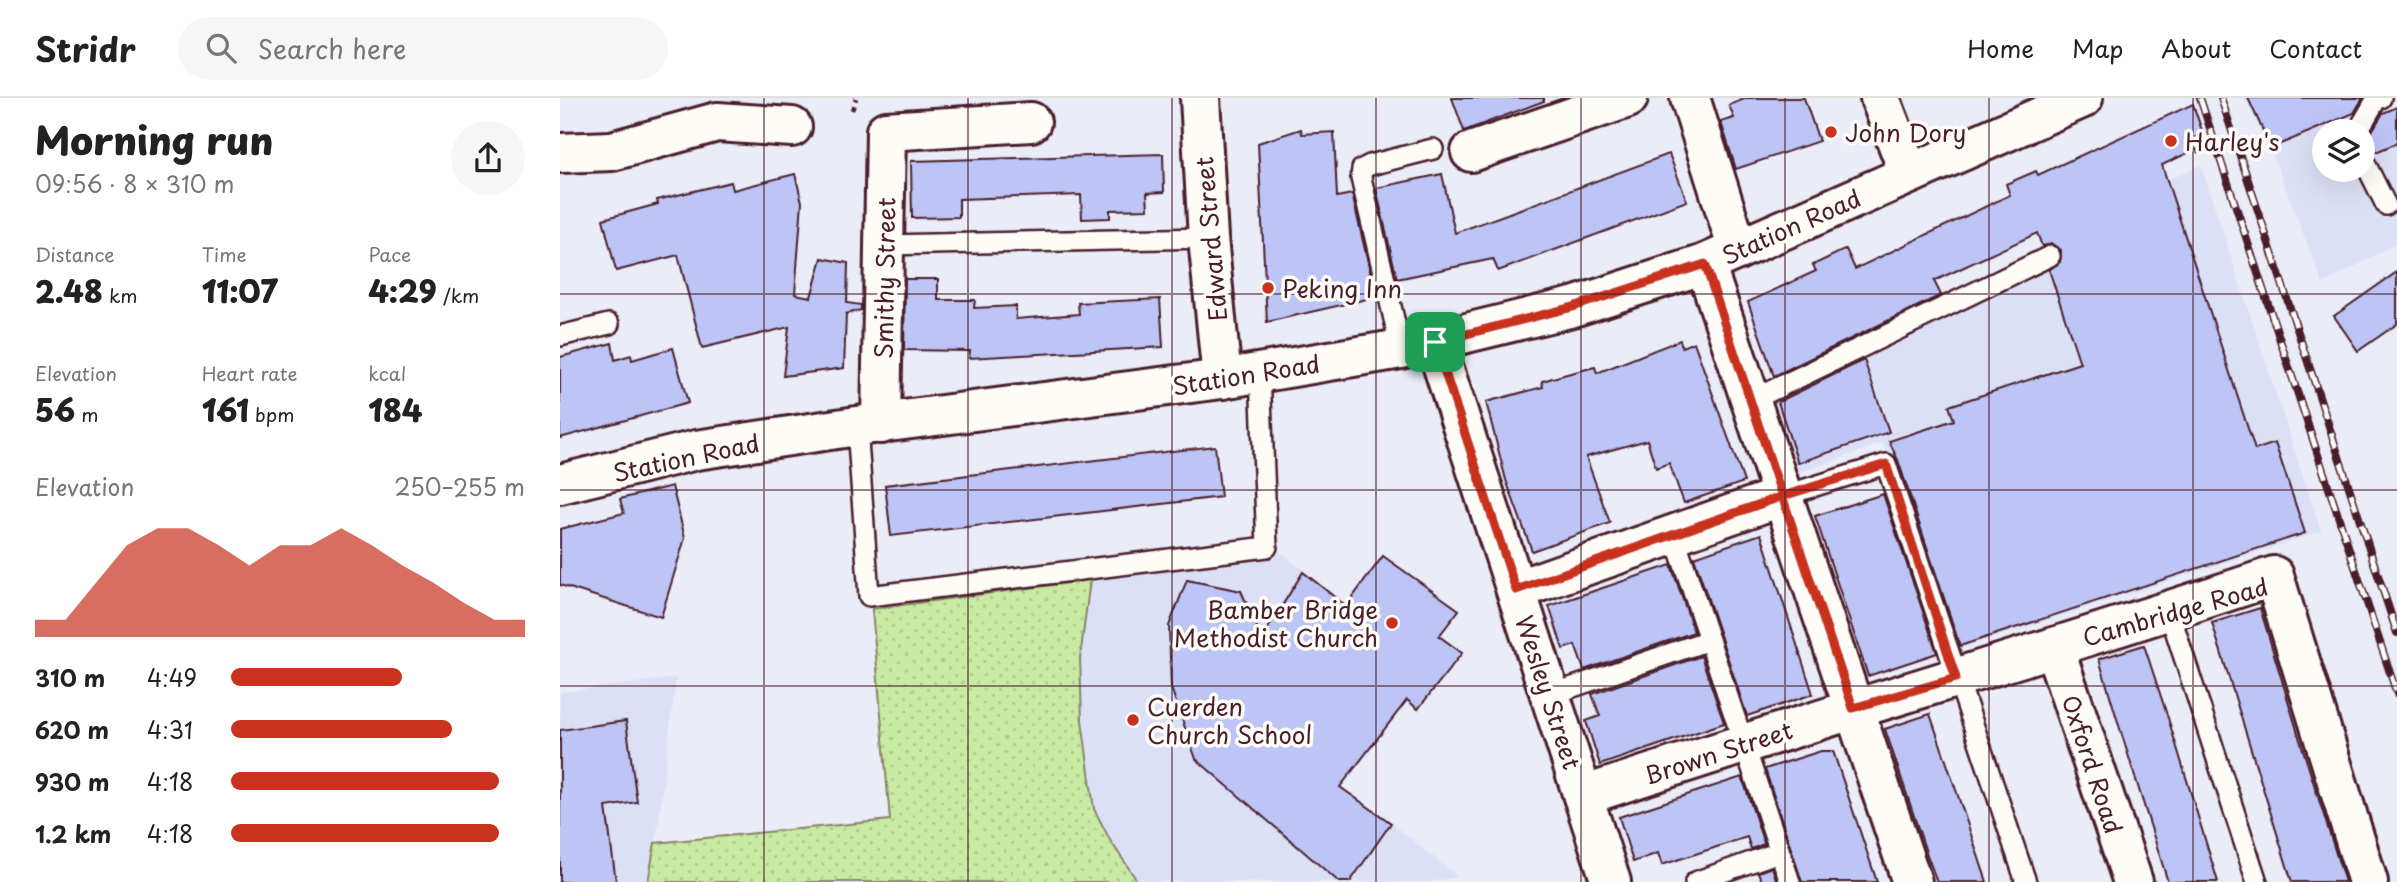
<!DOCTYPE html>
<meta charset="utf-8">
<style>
body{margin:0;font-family:"Playpen Sans",sans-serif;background:#f6f6f6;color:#222;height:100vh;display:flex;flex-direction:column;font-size:26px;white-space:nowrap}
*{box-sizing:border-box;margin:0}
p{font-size:23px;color:#767676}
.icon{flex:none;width:38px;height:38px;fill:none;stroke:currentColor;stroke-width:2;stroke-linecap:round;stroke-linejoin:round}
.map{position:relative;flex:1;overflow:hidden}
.drawer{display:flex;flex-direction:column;background:#fff;width:560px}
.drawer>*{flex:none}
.tools{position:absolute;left:1752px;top:21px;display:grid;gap:14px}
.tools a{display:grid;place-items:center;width:63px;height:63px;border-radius:50%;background:#fff;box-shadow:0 7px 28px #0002;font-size:35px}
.pin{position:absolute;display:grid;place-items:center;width:60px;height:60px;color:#fff;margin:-30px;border-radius:14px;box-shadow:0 4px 10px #0006}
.round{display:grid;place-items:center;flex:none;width:74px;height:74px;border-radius:37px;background:#f6f6f6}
.headline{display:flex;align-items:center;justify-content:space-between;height:119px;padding:0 35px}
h1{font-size:38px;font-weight:800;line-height:52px}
.stats{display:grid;grid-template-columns:repeat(3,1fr);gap:10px;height:119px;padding:7px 35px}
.stats div{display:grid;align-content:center}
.stats b{font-size:30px;font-weight:800}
.stats small{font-size:19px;font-weight:400}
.stats p{font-size:19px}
.chart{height:196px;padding:14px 35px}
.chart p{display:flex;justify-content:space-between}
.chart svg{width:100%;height:126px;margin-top:7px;fill:#c8321e;opacity:.7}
ul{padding:0 35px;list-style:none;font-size:23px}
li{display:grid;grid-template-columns:112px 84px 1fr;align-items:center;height:52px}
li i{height:18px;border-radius:9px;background:#c8321e}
header{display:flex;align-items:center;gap:42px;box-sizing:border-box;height:98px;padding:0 35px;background:#fff;border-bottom:2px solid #e0e0e0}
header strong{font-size:33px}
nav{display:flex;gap:38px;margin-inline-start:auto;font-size:24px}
.search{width:490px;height:63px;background:#f6f6f6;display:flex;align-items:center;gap:18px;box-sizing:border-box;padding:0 24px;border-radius:38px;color:#767676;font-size:26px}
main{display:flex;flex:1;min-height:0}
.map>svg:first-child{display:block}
.built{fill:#dce0f7;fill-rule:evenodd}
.grass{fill:url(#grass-dots);stroke:#898467;stroke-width:2}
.building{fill:#bdc5f7;stroke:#4a1f2b;stroke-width:2}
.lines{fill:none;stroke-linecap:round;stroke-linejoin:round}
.lane-casing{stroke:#4a1f2b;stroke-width:24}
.street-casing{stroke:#4a1f2b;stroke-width:44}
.secondary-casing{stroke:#4a1f2b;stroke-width:44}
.path{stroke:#4a1f2b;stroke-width:4.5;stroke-dasharray:5 5;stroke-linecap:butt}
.lane{stroke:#fdfcf7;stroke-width:19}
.street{stroke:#fdfcf7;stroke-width:38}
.secondary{stroke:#fdfcf7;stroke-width:38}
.rail-casing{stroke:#4a1f2b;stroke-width:8}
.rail{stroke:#fdfcf7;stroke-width:5;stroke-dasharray:16;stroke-linecap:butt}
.route-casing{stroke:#fff;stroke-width:14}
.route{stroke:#c8321e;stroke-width:9}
.grid{fill:none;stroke:#4a1f2b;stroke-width:2;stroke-opacity:0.55}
.poi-dot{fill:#c8321e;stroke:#fdfcf7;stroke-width:2.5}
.labels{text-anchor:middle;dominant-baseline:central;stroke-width:7;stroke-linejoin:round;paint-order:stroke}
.poi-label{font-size:24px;fill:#4a1f2b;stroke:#fdfcf7;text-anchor:start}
.street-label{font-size:24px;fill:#4a1f2b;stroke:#fdfcf7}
</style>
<header>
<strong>Stridr</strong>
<div class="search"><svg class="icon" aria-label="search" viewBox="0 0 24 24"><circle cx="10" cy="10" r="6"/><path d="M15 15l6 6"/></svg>Search here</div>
<nav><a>Home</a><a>Map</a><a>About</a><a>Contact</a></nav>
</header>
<main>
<section class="drawer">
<div class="headline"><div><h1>Morning run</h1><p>09:56 · 8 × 310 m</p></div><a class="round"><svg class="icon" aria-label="share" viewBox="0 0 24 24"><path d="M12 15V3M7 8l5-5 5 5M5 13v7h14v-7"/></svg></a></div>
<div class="stats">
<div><p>Distance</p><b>2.48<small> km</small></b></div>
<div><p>Time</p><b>11:07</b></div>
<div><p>Pace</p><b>4:29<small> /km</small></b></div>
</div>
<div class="stats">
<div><p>Elevation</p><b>56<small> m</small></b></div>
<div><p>Heart rate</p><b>161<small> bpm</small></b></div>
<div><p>kcal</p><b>184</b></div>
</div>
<div class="chart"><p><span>Elevation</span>250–255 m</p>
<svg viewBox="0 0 160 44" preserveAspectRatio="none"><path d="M0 44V38L10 38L20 25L30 12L40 6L50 6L60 12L70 19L80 12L90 12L100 6L110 12L120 19L130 25L140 32L150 38L160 38V44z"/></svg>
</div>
<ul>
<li><b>310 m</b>4:49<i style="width:58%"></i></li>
<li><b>620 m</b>4:31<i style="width:75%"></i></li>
<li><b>930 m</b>4:18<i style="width:91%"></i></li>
<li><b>1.2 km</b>4:18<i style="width:91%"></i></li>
</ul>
</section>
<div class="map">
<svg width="1837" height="784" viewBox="0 0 1837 784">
<defs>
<pattern id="grass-dots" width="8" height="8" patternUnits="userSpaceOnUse" patternTransform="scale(1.75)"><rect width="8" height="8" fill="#c8eaa3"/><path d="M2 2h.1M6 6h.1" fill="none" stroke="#adc88c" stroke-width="1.8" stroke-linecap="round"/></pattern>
</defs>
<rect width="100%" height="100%" fill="#eaecf7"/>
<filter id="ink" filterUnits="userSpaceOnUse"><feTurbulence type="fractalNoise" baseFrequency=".0143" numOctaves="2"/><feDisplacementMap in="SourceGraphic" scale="14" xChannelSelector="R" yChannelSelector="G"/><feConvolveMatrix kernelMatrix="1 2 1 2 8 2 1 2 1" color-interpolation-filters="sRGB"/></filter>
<g filter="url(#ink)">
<g class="built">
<path d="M1685 0H1779L1786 17 1797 26 1827 13 1837 36V145L1763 186 1715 63ZM1764 33H1802V72H1764Z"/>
<polygon points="1641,67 1761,433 1390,554 1323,345 1236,376 1209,304 1517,157 1505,128"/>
<polygon points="724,456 786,508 821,620 830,625 781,689 831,725 898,779 869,784 0,784 0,594 116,580 96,745 330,722 312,511"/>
</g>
<polygon class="grass" points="530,482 520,560 522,622 534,711 550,742 578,784 88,784 95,745 330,722 312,511"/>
<g class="building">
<polygon points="892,0 984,0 984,3 904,33"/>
<polygon points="1187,0 1244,0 1259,43 1176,71 1161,24 1174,20 1169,7"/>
<polygon points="1688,0 1803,0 1794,15 1711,50"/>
<polygon points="1633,6 1643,36 1628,43 1632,53 1602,67 1695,352 1715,345 1745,435 1400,548 1338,362 1329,343 1394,322 1389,308 1520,265 1489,172 1500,164 1501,152 1492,146 1482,148 1477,135 1374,183 1381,197 1214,278 1188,204 1256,173 1253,167 1286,151 1295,171 1450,97 1446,86 1476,73 1478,77"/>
<polygon points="1837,9 1837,45 1816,54 1809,38 1823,15"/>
<polygon points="741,31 742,36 774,34 777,99 792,96 816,199 707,224 698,45"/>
<polygon points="603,56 604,94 587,95 588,111 550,112 550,120 522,121 521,97 399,101 399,119 352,120 351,63"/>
<polygon points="1109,56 1127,103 938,173 933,161 837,181 816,90 882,76 895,135"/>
<polygon points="235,76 242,104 235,196 251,199 262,160 288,165 287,205 301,207 301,212 286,216 284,270 223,278 229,229 142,250 118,157 56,173 43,121 98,106 97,102 171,84 173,92"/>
<polygon points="1837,174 1837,226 1798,253 1774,218"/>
<polygon points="345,181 378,181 378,202 415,202 414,210 456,208 456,221 519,216 518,205 600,201 603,249 409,260 410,253 344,252"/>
<polygon points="1120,242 1122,249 1134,244 1184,384 1124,405 1109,365 1096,370 1087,342 1026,359 1050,425 972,453 946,382 926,304 983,289 982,283 1007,276 1035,269 1037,275"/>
<polygon points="52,245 55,262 71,257 72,262 113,250 128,305 0,340 0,259"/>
<polygon points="1304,262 1329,334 1238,365 1218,304"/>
<polygon points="655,348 661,399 331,438 325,387"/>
<polygon points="112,388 125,440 101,519 0,487 0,431 64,415 60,401"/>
<polygon points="1323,396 1377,555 1308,578 1255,418"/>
<polygon points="1201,436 1253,596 1187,618 1134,459"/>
<polygon points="823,458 899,512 879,538 902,555 858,611 847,602 780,689 831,725 790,784 779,784 636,661 611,590 609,528 627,482 681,493 702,540 743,474 786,508"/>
<polygon points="1111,467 1134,534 1024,572 1015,547 1003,551 989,508"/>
<polygon points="1700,510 1740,642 1785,784 1732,784 1652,525"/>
<polygon points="1584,547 1608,620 1658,784 1608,784 1561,634 1539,561"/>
<polygon points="1141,558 1164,625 1040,667 1026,623 1040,618 1032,596"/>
<polygon points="1370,616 1395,689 1427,784 1377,784 1366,754 1325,631"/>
<polygon points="66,623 77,704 46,709 56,784 0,784 0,632"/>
<polygon points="1261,653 1273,653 1317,784 1242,784 1205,671"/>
<polygon points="1182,679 1204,746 1191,751 1187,739 1102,767 1098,755 1073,764 1059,719"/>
<polygon points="1212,769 1217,784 1202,784 1198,774"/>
</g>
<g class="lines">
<defs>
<g id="lane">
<polyline points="1798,33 1816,2 1821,0"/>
<polyline points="1802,59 1826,107"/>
<polyline points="325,147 648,140"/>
<polyline points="0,238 49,226"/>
<polyline points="841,251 801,80 802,71 810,67 873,51"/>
<polyline points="1190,303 1490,158"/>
<polyline points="297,328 309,498 707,449 700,275"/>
<polyline points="1223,398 1326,366 1466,784"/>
<polyline points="1114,437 1230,784"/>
<polyline points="1609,513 1697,784"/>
<polyline points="990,597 1149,542"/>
<polyline points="1135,784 1219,754"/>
</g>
<g id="street">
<polyline points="640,0 648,140 662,281"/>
<polyline points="1130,0 1178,152"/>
<polyline points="1320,0 1349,75"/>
<polyline points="911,54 1068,0"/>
<polyline points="0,55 52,53 157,24 232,29"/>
<polyline points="1145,166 1352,784"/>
<polyline points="875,244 1051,784"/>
<polyline points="321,326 326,33 471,24"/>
<polyline points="956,492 1223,398"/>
<polyline points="1494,549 1573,784"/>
<path d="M1023 698C1253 621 1485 555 1714 478L1808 784"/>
</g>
<polyline id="secondary" points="0,386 136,352 297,328 662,281 841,251 1013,209 1145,166 1523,0"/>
</defs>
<use href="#lane" class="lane-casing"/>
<use href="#street" class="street-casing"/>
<use href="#secondary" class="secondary-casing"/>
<g class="path">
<polyline points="292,12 296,0"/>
<polyline points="1633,41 1641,59"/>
</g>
<use href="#lane" class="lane"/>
<use href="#street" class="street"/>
<use href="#secondary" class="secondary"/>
<defs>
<g id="rail">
<polyline points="1640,0 1837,596"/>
<polyline points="1661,0 1837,535"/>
</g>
</defs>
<use href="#rail" class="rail-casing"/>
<use href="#rail" class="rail"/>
</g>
</g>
<g class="lines" filter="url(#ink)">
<defs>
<path id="route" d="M875 244 1013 209 1145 166C1193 314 1244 462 1293 610L1396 580 1326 366 1223 398 956 492 875 244"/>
</defs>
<use href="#route" class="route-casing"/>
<use href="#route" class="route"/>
</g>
<path class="grid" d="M204 0V784M408 0V784M612 0V784M816 0V784M1021 0V784M1225 0V784M1429 0V784M1633 0V784M0 196H1837M0 392H1837M0 588H1837"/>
<g class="poi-dot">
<circle cx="1271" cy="34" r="7"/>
<circle cx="1611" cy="43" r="7"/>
<circle cx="708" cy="190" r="7"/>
<circle cx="832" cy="525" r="7"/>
<circle cx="573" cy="622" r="7"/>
</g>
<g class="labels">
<g class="poi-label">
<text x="1285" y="34">John Dory</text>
<text x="1625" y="43">Harley's</text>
<text x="722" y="190">Peking Inn</text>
<text x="818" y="511" text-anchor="end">Bamber Bridge<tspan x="818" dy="28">Methodist Church</tspan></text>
<text x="587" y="608">Cuerden<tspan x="587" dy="28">Church School</tspan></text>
</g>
<g class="street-label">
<text transform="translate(1231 128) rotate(-24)">Station Road</text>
<text transform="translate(650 141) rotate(-95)">Edward Street</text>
<text transform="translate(324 180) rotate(-89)">Smithy Street</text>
<text transform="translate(686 276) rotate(-9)">Station Road</text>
<text transform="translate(126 359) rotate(-12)">Station Road</text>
<text transform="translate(1615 513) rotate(-16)">Cambridge Road</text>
<text transform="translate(989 594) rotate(72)">Wesley Street</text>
<text transform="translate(1158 654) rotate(-18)">Brown Street</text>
<text transform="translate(1533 666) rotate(72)">Oxford Road</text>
</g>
</g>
</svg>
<div class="tools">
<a><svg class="icon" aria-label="layers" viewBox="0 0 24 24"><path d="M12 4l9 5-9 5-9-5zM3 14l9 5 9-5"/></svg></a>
</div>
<div class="pin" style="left:875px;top:244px;background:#1e9e55"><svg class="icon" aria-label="arrive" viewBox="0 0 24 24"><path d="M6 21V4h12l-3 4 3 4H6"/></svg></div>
</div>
</main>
